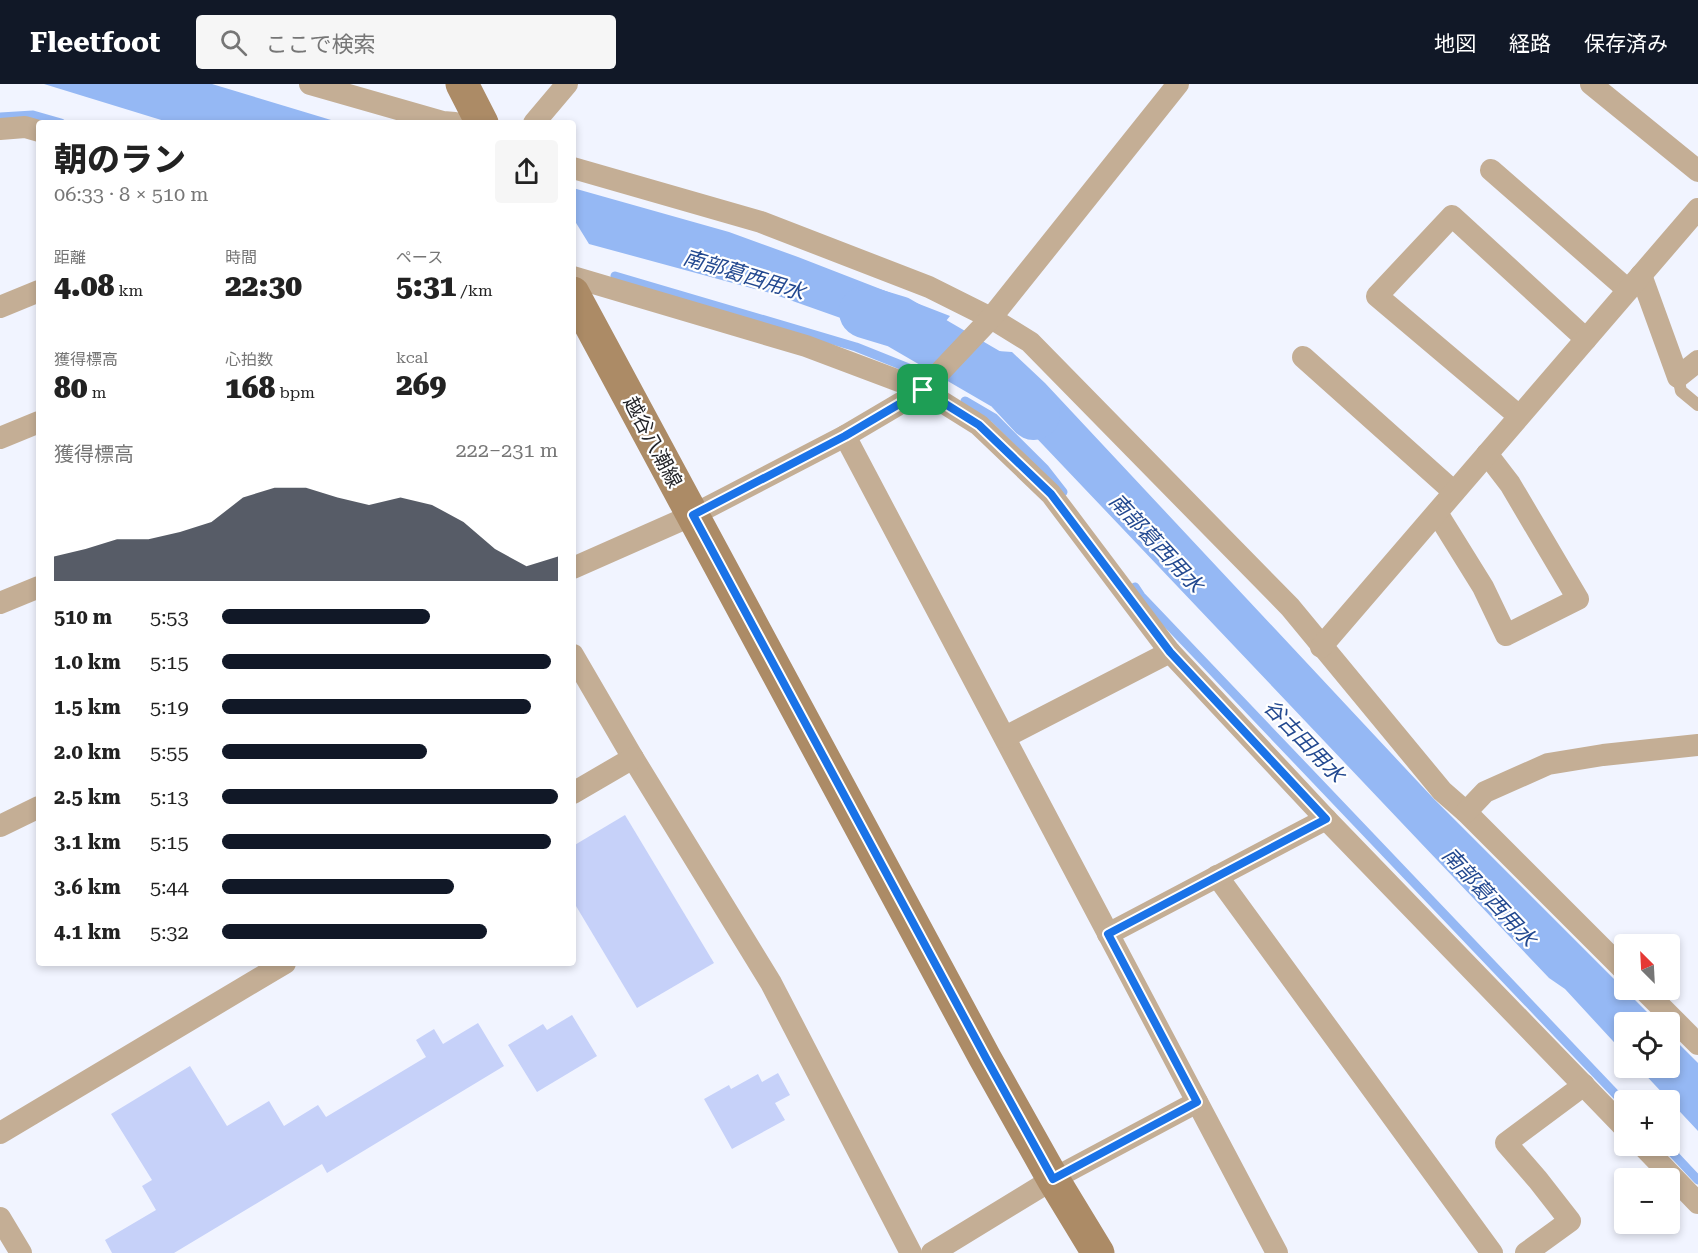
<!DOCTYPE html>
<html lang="ja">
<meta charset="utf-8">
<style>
body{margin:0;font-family:"Roboto Serif","Noto Sans JP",serif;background:#f6f6f6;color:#222;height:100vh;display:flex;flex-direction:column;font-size:22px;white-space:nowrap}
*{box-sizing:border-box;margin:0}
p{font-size:20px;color:#767676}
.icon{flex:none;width:33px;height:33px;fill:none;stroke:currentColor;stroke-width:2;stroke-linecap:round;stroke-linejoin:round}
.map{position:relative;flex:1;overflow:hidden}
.panel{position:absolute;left:36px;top:36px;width:540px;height:846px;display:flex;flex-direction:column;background:#fff;border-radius:6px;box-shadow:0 3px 9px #0003}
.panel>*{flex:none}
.needle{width:39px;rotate:336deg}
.controls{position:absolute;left:1614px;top:850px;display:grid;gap:12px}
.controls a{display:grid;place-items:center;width:66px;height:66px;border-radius:6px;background:#fff;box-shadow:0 3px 9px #0003;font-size:30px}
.pin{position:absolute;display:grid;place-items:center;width:51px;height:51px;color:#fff;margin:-26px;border-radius:12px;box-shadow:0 3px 9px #0006}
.round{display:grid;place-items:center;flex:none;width:63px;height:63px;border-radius:6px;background:#f6f6f6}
.head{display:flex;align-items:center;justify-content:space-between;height:102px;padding:0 18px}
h1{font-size:33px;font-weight:800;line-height:45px}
.stats{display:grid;grid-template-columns:repeat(3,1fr);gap:9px;height:102px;padding:6px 18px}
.stats div{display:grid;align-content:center}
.stats b{font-size:30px;font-weight:800}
.stats small{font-size:16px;font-weight:400}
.stats p{font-size:16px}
.chart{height:168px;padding:12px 18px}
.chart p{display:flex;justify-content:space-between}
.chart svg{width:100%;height:108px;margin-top:6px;fill:#111827;opacity:.7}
ul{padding:0 18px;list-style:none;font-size:20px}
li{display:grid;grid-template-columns:96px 72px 1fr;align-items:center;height:45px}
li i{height:15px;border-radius:8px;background:#111827}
header{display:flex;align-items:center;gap:36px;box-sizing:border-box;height:84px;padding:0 30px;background:#111827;color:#fff}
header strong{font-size:28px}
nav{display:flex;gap:33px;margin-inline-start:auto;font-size:21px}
.search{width:420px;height:54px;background:#f6f6f6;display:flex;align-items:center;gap:15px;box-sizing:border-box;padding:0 21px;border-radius:6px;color:#767676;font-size:22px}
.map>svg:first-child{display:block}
.water{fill:#95b8f4}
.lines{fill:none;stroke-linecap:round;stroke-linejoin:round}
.stream{stroke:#95b8f4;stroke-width:9}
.river{stroke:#95b8f4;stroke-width:52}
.building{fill:#c6d1f9}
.lane{stroke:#c4ae95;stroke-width:12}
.street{stroke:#c4ae95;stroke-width:22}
.secondary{stroke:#ac8b66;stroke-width:33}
.route-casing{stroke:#fff;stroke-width:12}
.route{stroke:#1a73e8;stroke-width:8}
.labels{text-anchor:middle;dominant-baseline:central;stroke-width:4.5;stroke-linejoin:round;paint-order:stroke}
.street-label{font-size:20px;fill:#242529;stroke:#fff}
.water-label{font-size:21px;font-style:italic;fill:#234990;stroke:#fff}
</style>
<header>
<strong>Fleetfoot</strong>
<div class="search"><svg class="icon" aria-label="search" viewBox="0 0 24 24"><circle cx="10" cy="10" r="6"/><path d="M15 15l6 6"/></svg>ここで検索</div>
<nav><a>地図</a><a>経路</a><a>保存済み</a></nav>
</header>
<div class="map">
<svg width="1698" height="1169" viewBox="0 0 1698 1169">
<rect width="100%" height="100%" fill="#f1f4ff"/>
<g class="water">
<polygon points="44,0 212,0 341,39 171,39"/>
<polygon points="573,104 729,148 798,173 950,232 922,267 900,255 770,209 589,160 573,134"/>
<polygon points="998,267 1012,268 1045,299 1434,715 1658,939 1624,939 1624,969 1565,905 1549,894 1009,325 966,299"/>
<polygon points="1670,951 1698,979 1698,1047 1639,984 1670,984"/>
</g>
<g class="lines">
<g class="stream">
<polyline points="0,33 33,31 61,39"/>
<polyline points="615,192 856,263 911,285"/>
<polyline points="965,317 994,334 1045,385 1063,408"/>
<polyline points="1135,503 1141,512 1624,1019"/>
<polyline points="1666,1062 1698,1096"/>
</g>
<polyline class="river" points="865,228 898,238 1008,302 1034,330"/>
</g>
<g class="building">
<polygon points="625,731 714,879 637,924 573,817 573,762"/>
<polygon points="572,931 597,972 537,1008 508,961 543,940 547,946"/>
<polygon points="478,939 504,982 327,1089 322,1080 174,1169 112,1169 105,1156 156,1126 142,1102 152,1096 111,1030 190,982 227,1042 269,1017 284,1042 318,1021 326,1033 426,973 416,956 434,945 443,960"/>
<polygon points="778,989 790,1011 775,1019 785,1036 732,1065 704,1015 729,1001 731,1005 758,990 762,998"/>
</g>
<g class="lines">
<polyline class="lane" points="1678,293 1681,307 1698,321"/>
<g class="street">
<polyline points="310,0 443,38 455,39"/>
<polyline points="1591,0 1698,87"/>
<polyline points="534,39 567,0"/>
<polyline points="0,45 25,43 39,47"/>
<polyline points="573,84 761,138 929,203 991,234 1030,258 1290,523 1442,707 1466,728 1624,886"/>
<polyline points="1491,86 1628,206"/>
<polyline points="1641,191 1678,293 1698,277"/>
<polyline points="573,193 806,262 923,306 979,341 1051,410 1170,568"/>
<polyline points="0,223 39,207"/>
<polyline points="1303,273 1454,408"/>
<polyline points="1519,332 1377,212 1452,132 1586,255"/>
<polyline points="845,352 1277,1169"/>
<polyline points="0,354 39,338"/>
<polyline points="1437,429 1483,503 1506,551 1578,515 1510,400 1487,370"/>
<polyline points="573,484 693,431 845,352 923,306 991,234 1178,0"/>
<polyline points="0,519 39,503"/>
<polyline points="1321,563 1698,125"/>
<polyline points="573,571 633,674 771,899 911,1169"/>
<polyline points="1005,653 1170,568 1326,735 1624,1043"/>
<polyline points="573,709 633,674"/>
<polyline points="1466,728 1485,708 1548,680 1603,671 1698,661"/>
<polyline points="0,742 39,723"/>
<polyline points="1217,792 1492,1169"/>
<polyline points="1108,850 1326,735"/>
<polyline points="1644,906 1698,960"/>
<polyline points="0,1049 285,879"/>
<polyline points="1643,1062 1698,1119"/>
<polyline points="0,1134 21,1169"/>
<polyline points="932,1169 1053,1095 1197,1018"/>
<polyline points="1526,1169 1570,1137 1538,1096 1506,1059 1584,1001"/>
</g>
<g class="secondary">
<polyline points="462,0 482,39"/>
<polyline points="573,209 985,974 1053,1095 1098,1169"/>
</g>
</g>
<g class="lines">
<defs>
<polygon id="route" points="923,306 979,341 1051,410 1170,568 1326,735 1108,850 1197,1018 1053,1095 986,974 693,431 845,352"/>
</defs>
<use href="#route" class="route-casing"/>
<use href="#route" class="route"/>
</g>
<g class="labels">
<g class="street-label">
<text transform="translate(653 358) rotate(62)">越谷八潮線</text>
</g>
<g class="water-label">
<text transform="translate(744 191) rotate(17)">南部葛西用水</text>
<text transform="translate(1156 459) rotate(47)">南部葛西用水</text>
<text transform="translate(1304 657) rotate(46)">谷古田用水</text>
<text transform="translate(1489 813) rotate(47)">南部葛西用水</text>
</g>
</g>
</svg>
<div class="controls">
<a><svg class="needle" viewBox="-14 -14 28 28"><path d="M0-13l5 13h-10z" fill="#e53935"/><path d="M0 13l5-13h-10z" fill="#767676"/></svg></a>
<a><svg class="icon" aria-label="locate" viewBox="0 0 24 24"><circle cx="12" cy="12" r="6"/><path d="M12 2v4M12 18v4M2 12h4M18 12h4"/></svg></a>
<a>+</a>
<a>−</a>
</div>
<div class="pin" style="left:923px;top:306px;background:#1e9e55"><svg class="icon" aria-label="arrive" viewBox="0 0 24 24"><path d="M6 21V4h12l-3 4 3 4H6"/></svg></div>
<section class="panel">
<div class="head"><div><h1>朝のラン</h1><p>06:33 · 8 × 510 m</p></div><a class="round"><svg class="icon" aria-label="share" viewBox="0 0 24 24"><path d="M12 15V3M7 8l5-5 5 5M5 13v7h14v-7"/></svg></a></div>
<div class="stats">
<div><p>距離</p><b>4.08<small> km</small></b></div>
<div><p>時間</p><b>22:30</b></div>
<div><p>ペース</p><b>5:31<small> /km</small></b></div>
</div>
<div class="stats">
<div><p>獲得標高</p><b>80<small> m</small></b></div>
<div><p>心拍数</p><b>168<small> bpm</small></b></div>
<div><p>kcal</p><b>269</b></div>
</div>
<div class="chart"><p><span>獲得標高</span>222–231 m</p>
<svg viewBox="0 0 160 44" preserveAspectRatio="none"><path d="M0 44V34L10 31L20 27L30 27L40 24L50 20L60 10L70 6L80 6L90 10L100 13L110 10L120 13L130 20L140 31L150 38L160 34V44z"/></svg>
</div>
<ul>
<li><b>510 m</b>5:53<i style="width:62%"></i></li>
<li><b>1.0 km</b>5:15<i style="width:98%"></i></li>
<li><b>1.5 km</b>5:19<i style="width:92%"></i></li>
<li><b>2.0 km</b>5:55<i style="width:61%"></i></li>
<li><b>2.5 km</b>5:13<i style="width:100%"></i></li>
<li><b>3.1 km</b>5:15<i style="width:98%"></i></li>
<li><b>3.6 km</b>5:44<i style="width:69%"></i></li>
<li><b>4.1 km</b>5:32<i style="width:79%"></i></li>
</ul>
</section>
</div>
